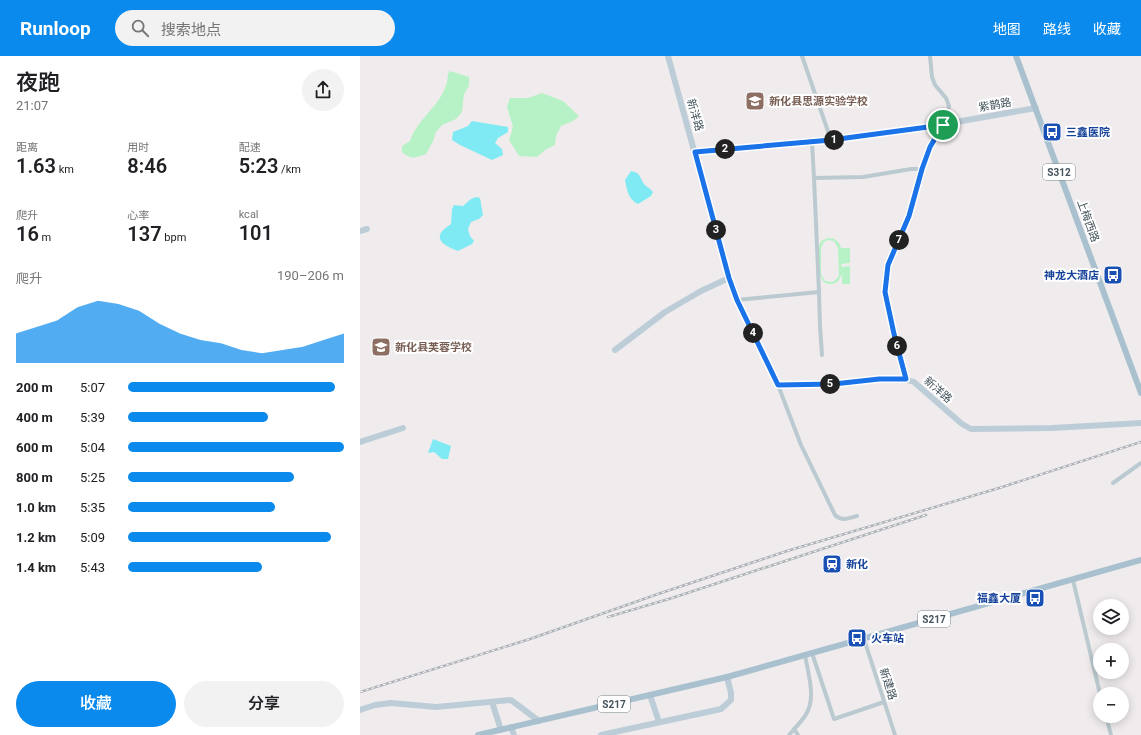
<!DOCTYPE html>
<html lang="zh">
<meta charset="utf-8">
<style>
body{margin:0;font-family:Roboto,"Noto Sans SC",sans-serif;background:#f2f2f2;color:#202124;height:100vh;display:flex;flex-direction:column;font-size:15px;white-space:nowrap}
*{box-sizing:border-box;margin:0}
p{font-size:13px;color:#757577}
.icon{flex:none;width:22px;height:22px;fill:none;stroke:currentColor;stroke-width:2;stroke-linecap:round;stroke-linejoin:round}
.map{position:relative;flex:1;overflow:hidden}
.side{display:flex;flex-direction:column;background:#fff;width:360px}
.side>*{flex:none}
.controls{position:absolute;left:733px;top:543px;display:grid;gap:8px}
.controls a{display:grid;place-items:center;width:36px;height:36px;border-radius:50%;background:#fff;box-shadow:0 2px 10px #0003;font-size:20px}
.pin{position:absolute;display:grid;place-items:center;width:34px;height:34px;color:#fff;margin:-17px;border:2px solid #fff;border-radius:50%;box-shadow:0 1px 4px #0007}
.km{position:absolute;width:20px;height:20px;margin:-10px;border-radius:50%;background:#222;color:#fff;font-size:11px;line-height:20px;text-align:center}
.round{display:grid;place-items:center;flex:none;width:42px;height:42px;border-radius:21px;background:#f2f2f2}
.overview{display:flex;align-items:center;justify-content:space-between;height:68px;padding:0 16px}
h1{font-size:22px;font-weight:600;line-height:30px}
.stats{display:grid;grid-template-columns:repeat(3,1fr);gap:6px;height:68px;padding:4px 16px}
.stats div{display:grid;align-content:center}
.stats b{font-size:20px;font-weight:600}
.stats small{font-size:11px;font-weight:400}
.stats p{font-size:11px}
.chart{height:112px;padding:8px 16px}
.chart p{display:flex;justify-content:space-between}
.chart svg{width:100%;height:72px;margin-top:4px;fill:#0a8aec;opacity:.7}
.button{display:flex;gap:8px;margin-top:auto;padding:8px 16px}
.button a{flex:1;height:46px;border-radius:24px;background:#0a8aec;color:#fff;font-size:16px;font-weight:600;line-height:46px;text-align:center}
.button a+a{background:#f2f2f2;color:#202124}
ul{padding:0 16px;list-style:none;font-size:13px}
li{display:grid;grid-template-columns:64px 48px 1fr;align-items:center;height:30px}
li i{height:10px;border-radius:5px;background:#0a8aec}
header{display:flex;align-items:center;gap:24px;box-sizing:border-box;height:56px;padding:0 20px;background:#0a8aec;color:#fff}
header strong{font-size:19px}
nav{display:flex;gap:22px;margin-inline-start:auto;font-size:14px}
.search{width:280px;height:36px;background:#f2f2f2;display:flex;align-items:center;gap:10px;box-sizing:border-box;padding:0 14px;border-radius:22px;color:#757577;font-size:15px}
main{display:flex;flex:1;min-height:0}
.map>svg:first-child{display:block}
.green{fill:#b6f2c5;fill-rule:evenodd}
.water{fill:#7feaf3}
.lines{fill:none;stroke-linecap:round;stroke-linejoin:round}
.street{stroke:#bbcad0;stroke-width:4}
.secondary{stroke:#bdcdd8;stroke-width:6}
.primary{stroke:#a9c1ce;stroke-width:6}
.rail-casing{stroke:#aeb3b8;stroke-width:2.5}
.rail{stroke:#fff;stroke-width:1;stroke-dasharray:3;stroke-linecap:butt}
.route-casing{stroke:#fff;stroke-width:8}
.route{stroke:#1a73e8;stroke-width:5}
.labels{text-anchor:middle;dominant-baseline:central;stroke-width:4;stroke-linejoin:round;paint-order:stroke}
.shield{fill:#fff;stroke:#7b878c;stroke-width:1}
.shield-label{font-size:10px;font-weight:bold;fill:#43535b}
.education-label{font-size:11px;font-weight:bold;fill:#785e54;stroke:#fff;text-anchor:start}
.street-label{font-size:11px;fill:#43535b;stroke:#fff}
.transit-label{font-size:11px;font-weight:bold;fill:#164399;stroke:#fff;text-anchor:start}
</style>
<header>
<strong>Runloop</strong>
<div class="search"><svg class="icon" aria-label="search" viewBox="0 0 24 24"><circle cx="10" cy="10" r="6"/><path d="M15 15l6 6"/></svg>搜索地点</div>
<nav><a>地图</a><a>路线</a><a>收藏</a></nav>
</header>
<main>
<section class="side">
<div class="overview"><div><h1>夜跑</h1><p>21:07</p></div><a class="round"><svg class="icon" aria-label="share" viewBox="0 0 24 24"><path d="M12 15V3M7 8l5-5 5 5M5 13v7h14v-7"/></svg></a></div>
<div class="stats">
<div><p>距离</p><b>1.63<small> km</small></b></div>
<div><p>用时</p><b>8:46</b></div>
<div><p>配速</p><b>5:23<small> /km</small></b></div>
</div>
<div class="stats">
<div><p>爬升</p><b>16<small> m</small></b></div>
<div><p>心率</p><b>137<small> bpm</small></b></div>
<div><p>kcal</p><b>101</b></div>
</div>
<div class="chart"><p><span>爬升</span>190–206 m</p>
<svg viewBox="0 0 160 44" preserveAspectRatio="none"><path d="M0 44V26L10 22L20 18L30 10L40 6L50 8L60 12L70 20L80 26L90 30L100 32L110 36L120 38L130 36L140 34L150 30L160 26V44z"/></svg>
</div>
<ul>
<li><b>200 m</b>5:07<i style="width:96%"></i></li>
<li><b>400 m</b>5:39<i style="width:65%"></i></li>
<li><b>600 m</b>5:04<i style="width:100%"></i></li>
<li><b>800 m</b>5:25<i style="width:77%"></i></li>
<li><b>1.0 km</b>5:35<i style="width:68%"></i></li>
<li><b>1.2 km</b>5:09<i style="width:94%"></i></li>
<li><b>1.4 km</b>5:43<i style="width:62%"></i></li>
</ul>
<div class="button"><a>收藏</a><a>分享</a></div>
</section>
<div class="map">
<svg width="781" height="679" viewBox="0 0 781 679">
<rect width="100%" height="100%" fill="#f0eced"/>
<g class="green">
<path d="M90 15 109 21V30L104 38 102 56 96 63 82 69 76 76 73 85 66 98C55 102 51 104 42 96V90L50 85C58 60 88 46 88 17Z"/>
<polygon points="182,37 203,45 219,60 213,65 201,70 196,80 195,89 185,94 177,101 159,100 149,84 153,71 147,51 150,42 168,42"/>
<path d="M468 182C475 182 479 185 481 192H490V207L481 208 482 211 490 210V228H482V218C480 223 477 228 471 228 455 229 459 200 459 190L461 185ZM468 184 474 185 478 192 479 220 473 226 465 225 461 218V192L464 186Z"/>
</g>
<g class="water">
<polygon points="112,65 148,71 148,76 138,82 135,87 142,93 143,99 132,104 100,89 92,84 93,76 108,70"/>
<path d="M271 115C282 117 279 122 285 129 288 132 290 132 293 136L291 140 278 148C268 143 267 134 265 124Z"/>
<path d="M116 141 120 142 123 159 119 163 111 166 108 173 110 180 114 185 112 188 98 195C82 189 70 181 91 168L92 153 94 149 103 150 111 143Z"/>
<polygon points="73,383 91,390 88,403 82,403 74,396 68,397"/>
</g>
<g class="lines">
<g class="street">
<polyline points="442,0 471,84"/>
<polyline points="452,86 454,122"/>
<polyline points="459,236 460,270 462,299"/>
<polyline points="377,244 459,236 454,122 503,121 551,113 562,113"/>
<polyline points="546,323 534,278 525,236 528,209 549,160 562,113 570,91 586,63 589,50 586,42 575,29 572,21 570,0"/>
<path d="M418 329 441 389 475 459C482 466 489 462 497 460"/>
<polyline points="753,427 781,407"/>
<polyline points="713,524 740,638"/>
<polyline points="504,583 535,679"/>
<polyline points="452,597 474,663 524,646"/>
<polyline points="746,660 751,679"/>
<polyline points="434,673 438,679"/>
<path d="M429 679C434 673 440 667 445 660 457 643 448 618 445 599"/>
</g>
<g class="secondary">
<path d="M308 0 369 222 377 244 418 329C436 329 455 329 473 328 499 327 528 317 554 326L602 368 611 373 692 372 781 367"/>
<polyline points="335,96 471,84 556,73 676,52"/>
<polyline points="0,175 7,173"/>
<polyline points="255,294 305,256 341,235 369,222"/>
<polyline points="0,386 43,372"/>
<polyline points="290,639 299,666"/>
<polyline points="132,646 141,674"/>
<polyline points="0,654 15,649 31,647 76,651 151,644 179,665"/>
<polyline points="151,671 154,679"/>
<polyline points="241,679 361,653 371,644 371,637 367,621"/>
</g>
<g class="primary">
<polyline points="656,0 781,337"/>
<polyline points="118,679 367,621 781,504"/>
</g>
<defs>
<g id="rail">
<polyline points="248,561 312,542 566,459"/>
<polyline points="0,636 170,583 298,538 427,495 639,432 781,386"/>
</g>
</defs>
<use href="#rail" class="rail-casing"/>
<use href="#rail" class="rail"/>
</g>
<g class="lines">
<defs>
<polygon id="route" points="583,69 570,91 562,113 549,160 528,209 525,236 534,278 546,323 519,323 474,328 418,329 377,244 369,222 335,96 471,84"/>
</defs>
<use href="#route" class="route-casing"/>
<use href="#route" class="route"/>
</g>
<defs>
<symbol id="school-square" viewBox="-11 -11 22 22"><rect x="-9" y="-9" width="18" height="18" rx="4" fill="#8d6e63" stroke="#fff"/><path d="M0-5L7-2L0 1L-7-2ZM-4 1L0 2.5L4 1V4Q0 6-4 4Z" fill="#fff"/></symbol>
<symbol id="bus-square" viewBox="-11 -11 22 22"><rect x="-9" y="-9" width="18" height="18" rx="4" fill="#1a4fb4" stroke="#fff"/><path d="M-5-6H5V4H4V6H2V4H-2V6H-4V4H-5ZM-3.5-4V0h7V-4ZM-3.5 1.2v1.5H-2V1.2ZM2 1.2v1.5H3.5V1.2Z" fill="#fff"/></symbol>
<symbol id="station-square" viewBox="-11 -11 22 22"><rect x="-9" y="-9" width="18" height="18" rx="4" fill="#1a4fb4" stroke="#fff"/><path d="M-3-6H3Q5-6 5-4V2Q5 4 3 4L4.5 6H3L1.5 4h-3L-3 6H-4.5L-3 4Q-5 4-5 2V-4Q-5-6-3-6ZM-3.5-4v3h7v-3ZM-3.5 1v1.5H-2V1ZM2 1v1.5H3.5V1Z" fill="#fff"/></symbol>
</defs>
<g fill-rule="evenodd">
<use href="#school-square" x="384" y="34" width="22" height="22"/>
<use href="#bus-square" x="681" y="65" width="22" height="22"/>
<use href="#bus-square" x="742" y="208" width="22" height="22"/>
<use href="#school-square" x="10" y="280" width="22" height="22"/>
<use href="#station-square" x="461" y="497" width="22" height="22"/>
<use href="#bus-square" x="664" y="531" width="22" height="22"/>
<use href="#bus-square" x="486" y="571" width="22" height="22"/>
</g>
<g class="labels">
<g class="shield">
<rect x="683" y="108" width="32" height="16" rx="3"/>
<rect x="558" y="555" width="32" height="16" rx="3"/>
<rect x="238" y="640" width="32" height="16" rx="3"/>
</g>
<g class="shield-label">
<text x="699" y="116">S312</text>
<text x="574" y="563">S217</text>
<text x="254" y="648">S217</text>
</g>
<g class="education-label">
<text x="409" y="45">新化县思源实验学校</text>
<text x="35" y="291">新化县芙蓉学校</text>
</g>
<g class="street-label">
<text transform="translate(635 49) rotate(-10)">紫鹊路</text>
<text transform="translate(335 59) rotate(74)">新洋路</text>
<text transform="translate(728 165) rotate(70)">上梅西路</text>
<text transform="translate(578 334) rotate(41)">新洋路</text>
<text transform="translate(528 628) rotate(72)">新建路</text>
</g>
<g class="transit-label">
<text x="706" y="76">三鑫医院</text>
<text x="739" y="219" text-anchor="end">神龙大酒店</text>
<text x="486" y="508">新化</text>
<text x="661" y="542" text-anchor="end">福鑫大厦</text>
<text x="511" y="582">火车站</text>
</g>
</g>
</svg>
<div class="controls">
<a><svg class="icon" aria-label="layers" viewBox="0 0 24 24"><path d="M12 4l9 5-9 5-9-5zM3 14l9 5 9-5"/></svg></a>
<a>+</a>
<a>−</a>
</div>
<div class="pin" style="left:583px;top:69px;background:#1e9e55"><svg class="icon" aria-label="arrive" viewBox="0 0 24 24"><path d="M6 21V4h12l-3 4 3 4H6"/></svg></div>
<b class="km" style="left:474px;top:84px">1</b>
<b class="km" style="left:365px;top:93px">2</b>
<b class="km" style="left:356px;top:174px">3</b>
<b class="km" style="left:393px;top:277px">4</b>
<b class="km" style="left:470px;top:328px">5</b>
<b class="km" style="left:537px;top:290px">6</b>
<b class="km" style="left:539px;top:184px">7</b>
</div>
</main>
